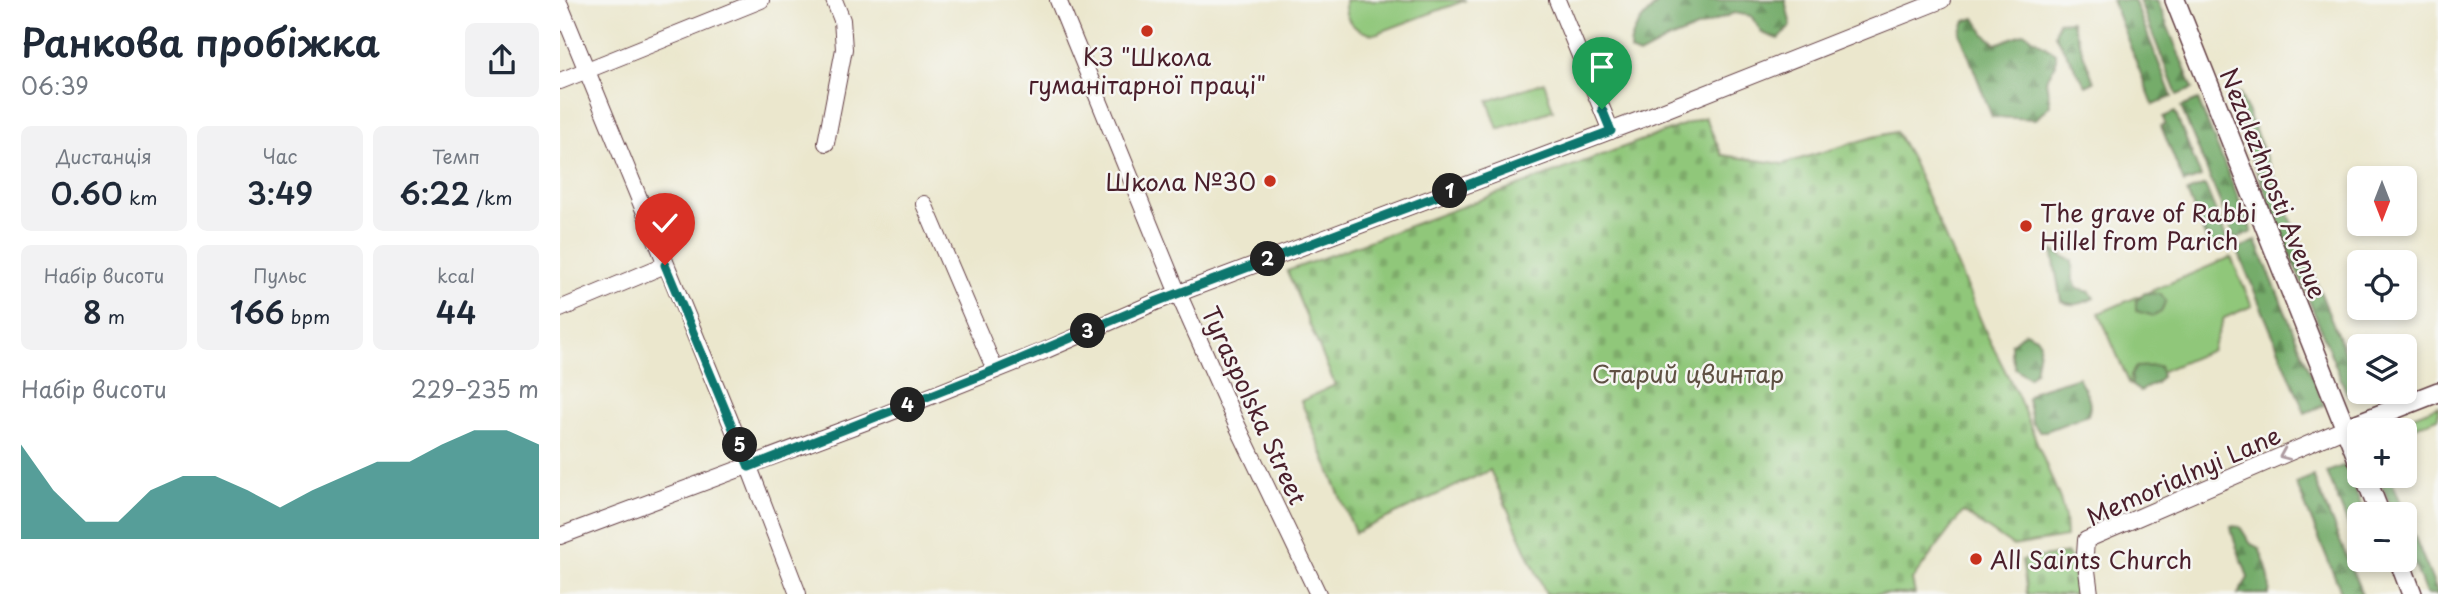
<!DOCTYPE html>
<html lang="uk">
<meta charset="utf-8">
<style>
body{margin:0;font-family:"Playpen Sans",sans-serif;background:#f2f2f3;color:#1f2937;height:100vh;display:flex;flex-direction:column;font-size:26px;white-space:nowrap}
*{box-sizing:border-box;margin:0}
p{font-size:23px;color:#747a83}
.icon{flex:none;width:38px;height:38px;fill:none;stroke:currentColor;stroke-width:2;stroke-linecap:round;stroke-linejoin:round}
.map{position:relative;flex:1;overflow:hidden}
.panel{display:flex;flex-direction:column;background:#fff;width:560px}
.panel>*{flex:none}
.needle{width:46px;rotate:180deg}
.tools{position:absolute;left:1787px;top:166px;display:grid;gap:14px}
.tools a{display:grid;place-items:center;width:70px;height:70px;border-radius:10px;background:#fff;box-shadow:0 4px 10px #0003;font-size:35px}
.pin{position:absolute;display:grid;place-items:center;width:60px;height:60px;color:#fff;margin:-72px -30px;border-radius:50% 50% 50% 0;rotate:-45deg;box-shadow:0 0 7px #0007}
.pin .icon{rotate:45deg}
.km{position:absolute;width:35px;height:35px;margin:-18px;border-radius:50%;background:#222;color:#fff;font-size:19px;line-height:35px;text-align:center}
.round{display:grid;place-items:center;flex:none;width:74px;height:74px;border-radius:10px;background:#f2f2f3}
.headline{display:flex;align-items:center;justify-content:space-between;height:119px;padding:0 21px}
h1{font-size:38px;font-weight:600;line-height:52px}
.figures{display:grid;grid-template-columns:repeat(3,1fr);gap:10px;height:119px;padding:7px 21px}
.figures div{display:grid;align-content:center;border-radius:10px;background:#f2f2f3;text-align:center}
.figures b{font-size:30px;font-weight:600}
.figures small{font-size:19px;font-weight:400}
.figures p{font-size:19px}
.chart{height:196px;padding:14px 21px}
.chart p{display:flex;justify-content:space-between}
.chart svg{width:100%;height:126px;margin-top:7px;fill:#0f766e;opacity:.7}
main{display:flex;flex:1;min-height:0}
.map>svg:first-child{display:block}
.green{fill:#90c77a;stroke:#6d7352;stroke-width:2}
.forest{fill:url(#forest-firs);stroke:#5f664a;stroke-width:2}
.cemetery{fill:url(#cemetery-stones);stroke:#6d7352;stroke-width:2}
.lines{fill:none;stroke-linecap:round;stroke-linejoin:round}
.minor-casing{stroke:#623d43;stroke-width:18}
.major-casing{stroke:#623d43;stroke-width:22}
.minor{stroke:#fff;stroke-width:16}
.major{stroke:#fff;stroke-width:19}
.oneway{stroke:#ae9aa0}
.route-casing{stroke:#fff;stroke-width:14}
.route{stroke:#0f766e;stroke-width:9}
.poi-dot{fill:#c8321e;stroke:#f6f6f2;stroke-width:2.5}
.labels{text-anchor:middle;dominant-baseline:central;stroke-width:5;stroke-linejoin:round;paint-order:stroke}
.poi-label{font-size:24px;fill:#4a1f2b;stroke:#f6f6f2;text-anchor:start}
.street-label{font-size:24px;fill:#4a1f2b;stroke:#f6f6f2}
.park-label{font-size:24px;fill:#5f5143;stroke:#f6f6f2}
</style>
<main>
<section class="panel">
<div class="headline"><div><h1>Ранкова пробіжка</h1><p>06:39</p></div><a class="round"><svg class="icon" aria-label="share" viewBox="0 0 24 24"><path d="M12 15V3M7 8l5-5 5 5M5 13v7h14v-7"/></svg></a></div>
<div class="figures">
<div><p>Дистанція</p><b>0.60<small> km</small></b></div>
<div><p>Час</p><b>3:49</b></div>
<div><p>Темп</p><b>6:22<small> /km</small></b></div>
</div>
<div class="figures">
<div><p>Набір висоти</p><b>8<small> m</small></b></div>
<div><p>Пульс</p><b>166<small> bpm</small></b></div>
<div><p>kcal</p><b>44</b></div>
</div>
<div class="chart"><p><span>Набір висоти</span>229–235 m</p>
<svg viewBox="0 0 160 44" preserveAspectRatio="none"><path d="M0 44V11L10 27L20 38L30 38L40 27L50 22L60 22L70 27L80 33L90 27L100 22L110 17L120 17L130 11L140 6L150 6L160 11V44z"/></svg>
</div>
</section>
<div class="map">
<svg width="1878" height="594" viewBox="0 0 1878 594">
<defs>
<pattern id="forest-firs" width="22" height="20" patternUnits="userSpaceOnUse" patternTransform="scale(1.75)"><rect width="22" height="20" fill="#74ac6a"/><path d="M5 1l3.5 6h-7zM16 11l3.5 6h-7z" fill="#618b57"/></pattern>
<pattern id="cemetery-stones" width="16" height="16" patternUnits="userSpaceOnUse" patternTransform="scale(1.75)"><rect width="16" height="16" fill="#90c77a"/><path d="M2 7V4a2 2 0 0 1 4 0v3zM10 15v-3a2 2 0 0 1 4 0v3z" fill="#7eaa6a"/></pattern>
</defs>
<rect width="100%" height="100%" fill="#f6f6f2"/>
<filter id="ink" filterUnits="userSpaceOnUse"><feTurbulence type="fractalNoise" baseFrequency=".0143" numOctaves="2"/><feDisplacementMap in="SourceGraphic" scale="14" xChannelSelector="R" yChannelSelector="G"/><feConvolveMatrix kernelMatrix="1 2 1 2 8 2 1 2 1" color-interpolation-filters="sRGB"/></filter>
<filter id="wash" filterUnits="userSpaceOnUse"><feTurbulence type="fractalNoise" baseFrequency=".00686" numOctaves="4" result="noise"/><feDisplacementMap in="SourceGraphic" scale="28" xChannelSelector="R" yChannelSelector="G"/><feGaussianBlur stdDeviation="1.57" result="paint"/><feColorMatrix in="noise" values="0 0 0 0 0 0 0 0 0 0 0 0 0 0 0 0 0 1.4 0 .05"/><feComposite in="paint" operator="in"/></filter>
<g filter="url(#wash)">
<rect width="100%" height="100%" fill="#ebe7cd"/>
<g class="green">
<path d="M785 0H906L815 34C795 33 783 20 785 0Z"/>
<polygon points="984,82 993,110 938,129 928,101"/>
<polygon points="1671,257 1692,306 1664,318 1652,350 1570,385 1539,313"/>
<polygon points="1878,406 1878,418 1845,431 1827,430 1825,427"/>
</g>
<g class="forest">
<path d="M1101 0H1225L1231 26 1218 39 1202 33 1191 16 1174 13 1107 40 1079 55 1070 51C1069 30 1086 14 1101 0Z"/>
<polygon points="1552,0 1574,0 1612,97 1593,105"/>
<polygon points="1579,0 1597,0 1633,89 1617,95"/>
<polygon points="1415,18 1424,33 1436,44 1465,33 1496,53 1496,64 1486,80 1490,105 1476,119 1432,117 1400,33 1405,21"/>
<polygon points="1511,21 1534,82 1526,86 1495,35 1498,22"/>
<polygon points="1680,93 1799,388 1787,394 1667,98"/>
<polygon points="1638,100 1692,232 1675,239 1621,107"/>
<polygon points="1615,112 1641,177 1624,183 1601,126 1605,124 1603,117"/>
<polygon points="1645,185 1668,242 1650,249 1627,192"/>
<polygon points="1696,241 1764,405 1745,413 1677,249"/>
<path d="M1492 250 1512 261 1513 280 1517 289 1530 292 1534 298C1522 304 1513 307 1501 301Z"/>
<polygon points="1585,293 1600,294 1606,300 1601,312 1594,316 1576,311 1576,301"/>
<polygon points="1465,332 1476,337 1480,343 1475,372 1469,378 1455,368 1451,353 1451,344"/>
<polygon points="1599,366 1602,376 1596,383 1580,391 1572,386 1571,375 1576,367"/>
<path d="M1518 377C1524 389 1534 401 1528 415L1486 431H1479L1472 422 1467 398 1474 391Z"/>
<polygon points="1785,465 1805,514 1799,514 1799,541 1795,543 1767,472"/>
<polygon points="1753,476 1802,594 1782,594 1736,483"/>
<polygon points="1818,476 1830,476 1878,594 1866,594 1845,541 1844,514 1834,514"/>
<path d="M1671 526 1680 527 1691 544 1699 548C1705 563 1712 578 1709 594H1678L1688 578C1683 560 1673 544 1671 526Z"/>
</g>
<g class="cemetery">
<polygon points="1145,117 1162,155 1223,164 1313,137 1336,132 1350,156 1428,337 1458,396 1500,499 1505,518 1506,537 1453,546 1403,512 1352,580 1355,594 986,594 930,470 795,533 741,401 775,385 727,271"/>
<polygon points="1507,553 1511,559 1516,594 1467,594 1462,560"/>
</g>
</g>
<g filter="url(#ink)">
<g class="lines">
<defs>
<g id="minor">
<polyline points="498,0 614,284 676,423 758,594"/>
<polyline points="997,0 1051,131"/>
<polyline points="0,5 189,467 238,594"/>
<polyline points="0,81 201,0"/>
<polyline points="266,143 284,49 282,20 274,0"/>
<polyline points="364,204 435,370"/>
<polyline points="0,309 105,265"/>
<polyline points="0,536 321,416 484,351 598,301 1082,119 1382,0"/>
<polyline points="1530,594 1525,555 1526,540 1786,428"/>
</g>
<g id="major">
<polyline points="1615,0 1799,462"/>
<polyline points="1786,428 1878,392"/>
<polyline points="1805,476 1820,514"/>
<polyline points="1839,560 1852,594"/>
</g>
</defs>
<use href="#minor" class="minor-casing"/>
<use href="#major" class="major-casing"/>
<use href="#minor" class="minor"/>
<use href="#major" class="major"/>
</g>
<defs><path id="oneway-chevron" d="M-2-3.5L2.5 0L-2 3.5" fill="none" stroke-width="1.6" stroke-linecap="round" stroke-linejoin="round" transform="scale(1.75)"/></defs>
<use class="oneway" href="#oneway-chevron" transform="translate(1724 455) rotate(157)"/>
</g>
<g class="lines" filter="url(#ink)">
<defs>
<polyline id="route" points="105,265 189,467 435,370 598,301 1051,131 1042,109"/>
</defs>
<use href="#route" class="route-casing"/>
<use href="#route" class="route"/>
</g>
<g class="poi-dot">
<circle cx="587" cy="31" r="7"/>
<circle cx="710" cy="181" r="7"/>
<circle cx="1466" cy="226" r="7"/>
<circle cx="1416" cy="559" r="7"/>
</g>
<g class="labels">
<g class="poi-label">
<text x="587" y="56" text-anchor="middle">КЗ "Школа<tspan x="587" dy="28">гуманітарної праці"</tspan></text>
<text x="696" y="181" text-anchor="end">Школа №30</text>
<text x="1480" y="212">The grave of Rabbi<tspan x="1480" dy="28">Hillel from Parich</tspan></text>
<text x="1430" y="559">All Saints Church</text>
</g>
<g class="street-label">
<text transform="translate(1714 183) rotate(68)">Nezalezhnosti Avenue</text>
<text transform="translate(695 405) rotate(65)">Tyraspolska Street</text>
<text transform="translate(1623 475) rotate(-24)">Memorialnyi Lane</text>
</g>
<g class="park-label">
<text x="1128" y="373">Старий цвинтар</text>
</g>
</g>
</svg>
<div class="tools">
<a><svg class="needle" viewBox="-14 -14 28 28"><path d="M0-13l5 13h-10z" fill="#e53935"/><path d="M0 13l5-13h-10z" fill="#747a83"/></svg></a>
<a><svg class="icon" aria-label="locate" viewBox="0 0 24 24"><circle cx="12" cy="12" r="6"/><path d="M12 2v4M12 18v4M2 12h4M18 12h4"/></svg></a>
<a><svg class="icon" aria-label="layers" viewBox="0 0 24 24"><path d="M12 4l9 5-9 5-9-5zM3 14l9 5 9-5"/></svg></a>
<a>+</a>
<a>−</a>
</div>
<div class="pin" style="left:1042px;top:109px;background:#1e9e55"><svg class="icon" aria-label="arrive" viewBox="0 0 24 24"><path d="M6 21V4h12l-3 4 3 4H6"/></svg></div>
<div class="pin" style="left:105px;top:265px;background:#d93025"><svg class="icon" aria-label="check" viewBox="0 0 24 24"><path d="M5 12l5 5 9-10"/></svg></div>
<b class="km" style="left:890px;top:191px">1</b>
<b class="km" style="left:708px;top:259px">2</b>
<b class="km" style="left:528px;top:331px">3</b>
<b class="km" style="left:348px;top:405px">4</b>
<b class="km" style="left:180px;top:445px">5</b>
</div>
</main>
